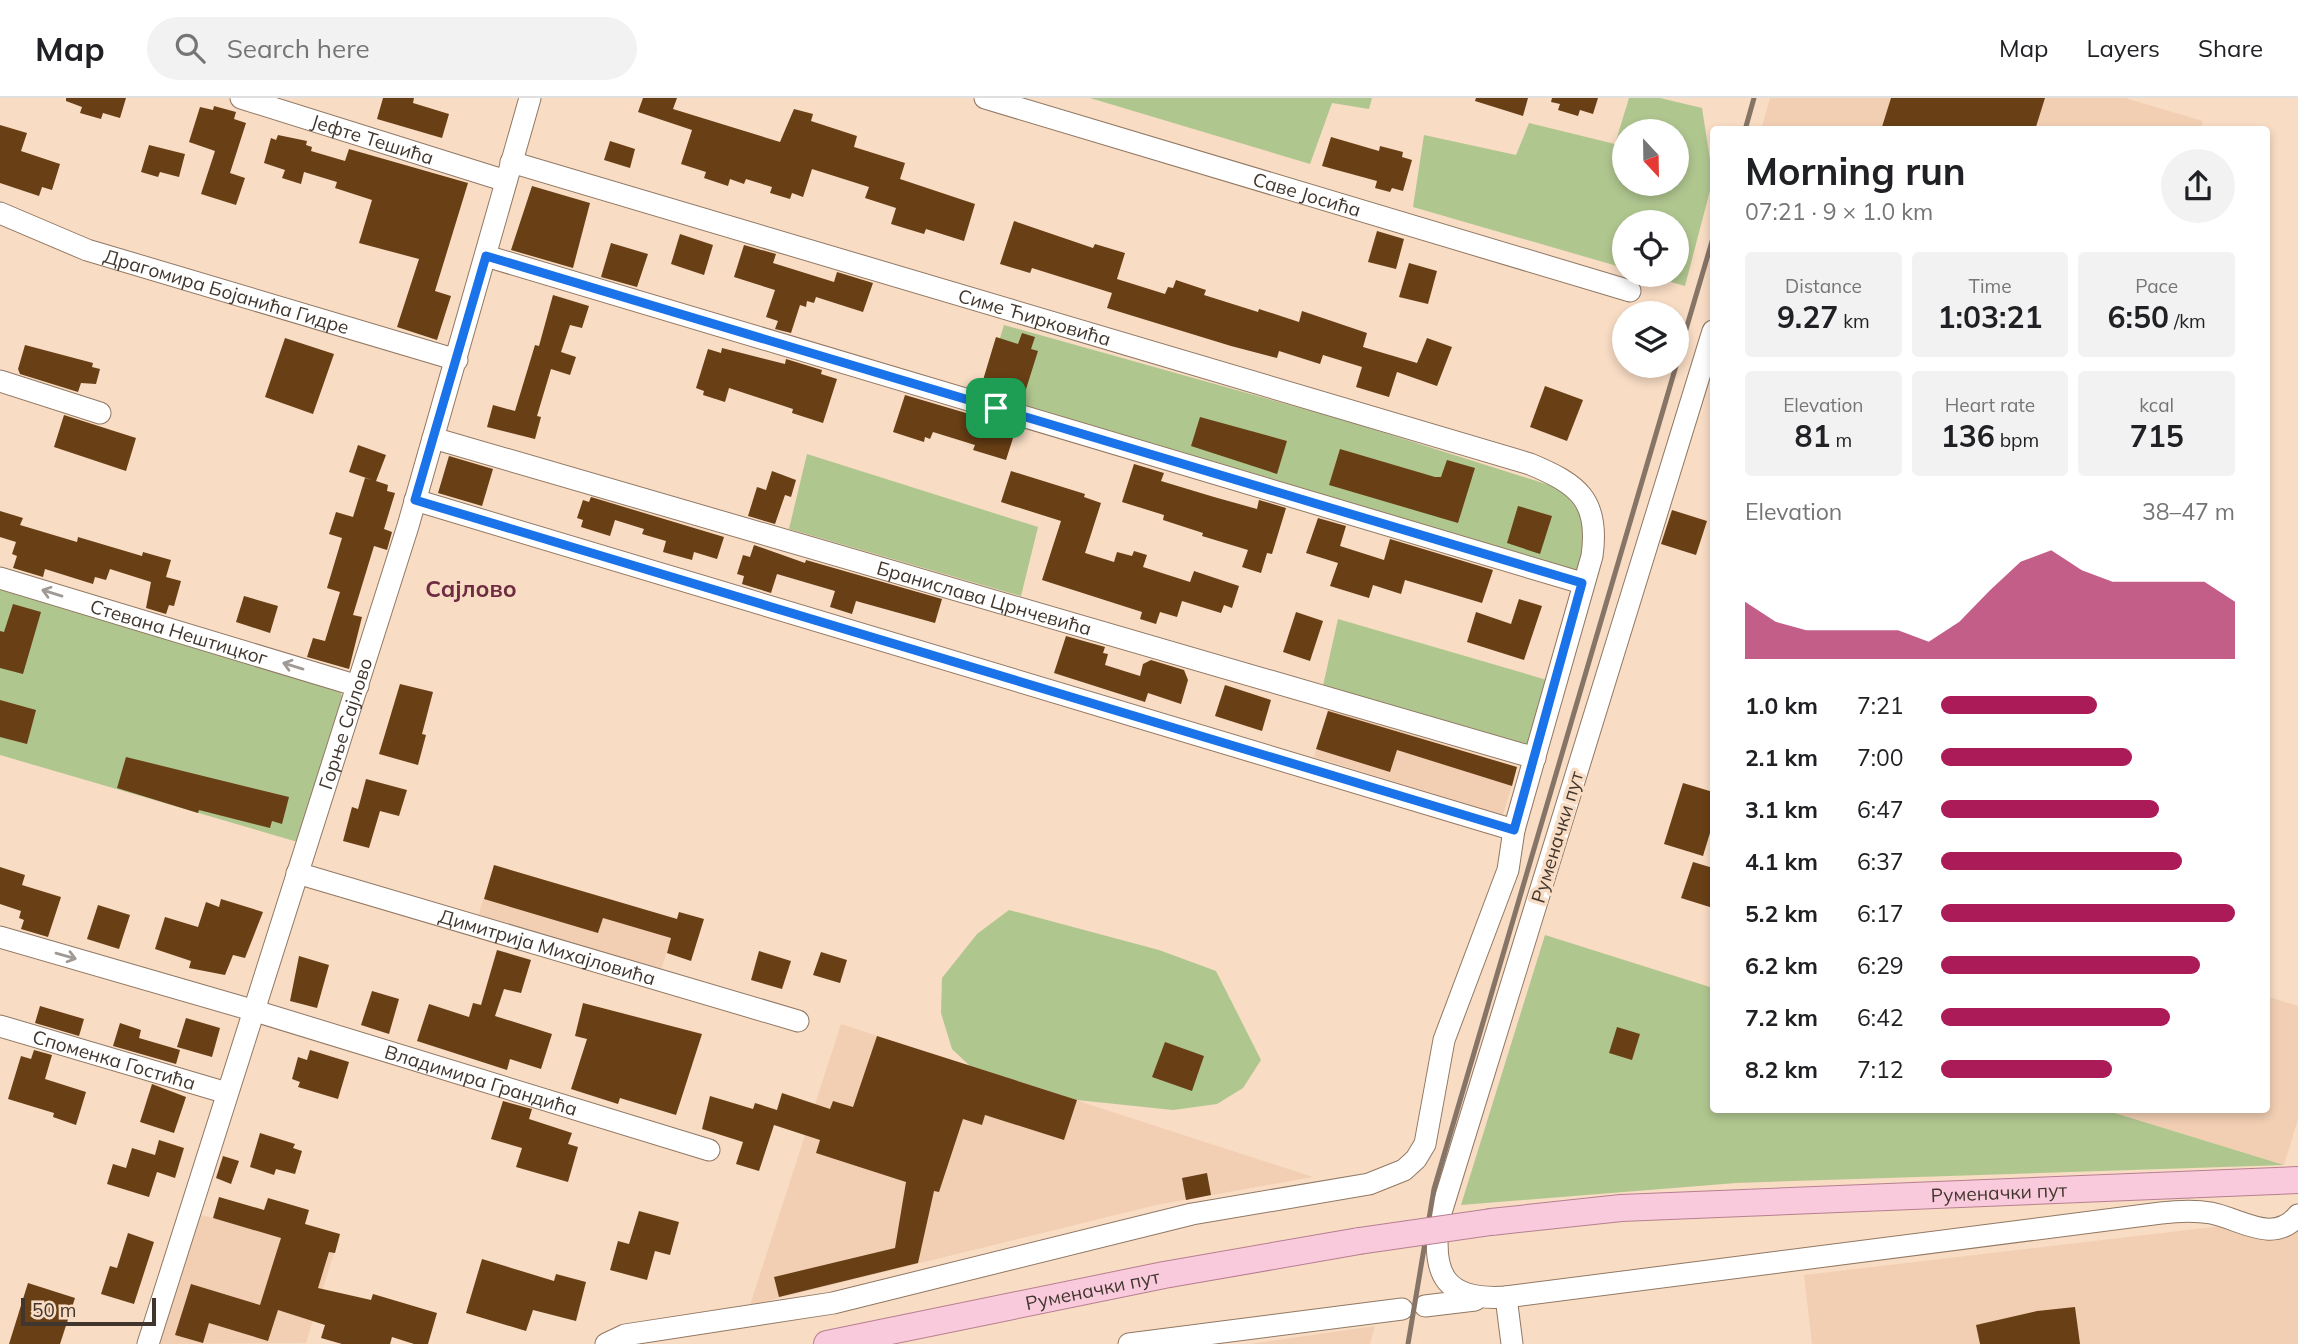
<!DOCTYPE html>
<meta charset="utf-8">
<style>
body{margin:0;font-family:Mulish,sans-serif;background:#f2f2f2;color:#202124;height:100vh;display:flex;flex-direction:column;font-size:26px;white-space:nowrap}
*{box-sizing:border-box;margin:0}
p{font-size:23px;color:#757577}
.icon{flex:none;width:38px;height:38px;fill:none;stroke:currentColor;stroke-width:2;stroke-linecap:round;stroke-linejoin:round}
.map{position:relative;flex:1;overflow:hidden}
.panel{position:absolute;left:1710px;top:28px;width:560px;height:987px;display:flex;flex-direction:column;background:#fff;border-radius:7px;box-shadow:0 4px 10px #0003}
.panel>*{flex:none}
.needle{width:46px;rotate:158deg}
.buttons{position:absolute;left:1612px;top:21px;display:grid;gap:14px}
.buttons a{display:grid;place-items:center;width:77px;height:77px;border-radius:50%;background:#fff;box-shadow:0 4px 10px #0003;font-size:35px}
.scale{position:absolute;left:21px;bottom:18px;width:135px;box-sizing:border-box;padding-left:7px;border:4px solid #41362d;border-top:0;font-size:19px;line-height:24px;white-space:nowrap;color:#41362d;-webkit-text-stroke:5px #f8dcc4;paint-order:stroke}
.pin{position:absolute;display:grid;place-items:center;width:60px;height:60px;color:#fff;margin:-30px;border-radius:14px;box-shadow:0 4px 10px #0006}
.round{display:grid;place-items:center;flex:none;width:74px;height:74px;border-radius:37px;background:#f2f2f2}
.head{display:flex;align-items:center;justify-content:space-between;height:119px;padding:0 35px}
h1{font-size:38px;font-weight:700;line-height:52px}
.figures{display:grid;grid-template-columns:repeat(3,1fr);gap:10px;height:119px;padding:7px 35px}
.figures div{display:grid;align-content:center;border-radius:7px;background:#f2f2f2;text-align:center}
.figures b{font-size:30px;font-weight:700}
.figures small{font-size:19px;font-weight:400}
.figures p{font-size:19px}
.chart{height:196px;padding:14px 35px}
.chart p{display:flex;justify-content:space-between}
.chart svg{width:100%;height:126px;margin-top:7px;fill:#aa1b58;opacity:.7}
ul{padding:0 35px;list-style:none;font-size:23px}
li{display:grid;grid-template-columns:112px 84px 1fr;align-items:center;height:52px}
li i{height:18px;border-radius:9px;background:#aa1b58}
header{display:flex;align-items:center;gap:42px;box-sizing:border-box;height:98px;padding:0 35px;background:#fff;border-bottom:2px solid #e0e0e0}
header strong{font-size:33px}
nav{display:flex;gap:38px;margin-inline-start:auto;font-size:24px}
.search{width:490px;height:63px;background:#f2f2f2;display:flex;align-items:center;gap:18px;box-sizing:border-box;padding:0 24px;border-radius:38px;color:#757577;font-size:26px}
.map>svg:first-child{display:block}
.built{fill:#f2cfb3}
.green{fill:#b0c68f;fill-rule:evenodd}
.building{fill:#693f15}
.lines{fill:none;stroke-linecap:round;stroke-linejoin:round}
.minor-casing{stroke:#917863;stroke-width:23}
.major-casing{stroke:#b67f90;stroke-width:28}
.minor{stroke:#fff;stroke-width:21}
.major{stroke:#f9cadc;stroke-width:26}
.rail{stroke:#867466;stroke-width:5}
.major-bridge-casing{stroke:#b67f90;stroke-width:28;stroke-linecap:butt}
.major-bridge{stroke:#f9cadc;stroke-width:26}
.oneway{stroke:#a09a96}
.route-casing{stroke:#fff;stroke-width:14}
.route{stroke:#1a73e8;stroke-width:9}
.labels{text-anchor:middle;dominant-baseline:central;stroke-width:7;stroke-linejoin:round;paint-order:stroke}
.street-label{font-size:19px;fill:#41362d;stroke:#f8dcc4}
.quarter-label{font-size:23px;font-weight:bold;fill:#6f2b42;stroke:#f8dcc4}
</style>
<header>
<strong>Map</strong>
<div class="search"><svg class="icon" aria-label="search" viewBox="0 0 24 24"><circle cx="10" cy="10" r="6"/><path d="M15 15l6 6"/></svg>Search here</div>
<nav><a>Map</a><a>Layers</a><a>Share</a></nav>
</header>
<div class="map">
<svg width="2298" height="1246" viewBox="0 0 2298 1246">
<rect width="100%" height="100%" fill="#f8dcc4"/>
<g class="built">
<polygon points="1770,0 2125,0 2203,23 2200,32 1761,32"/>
<polygon points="1328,611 1517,669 1503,717 1314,659"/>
<polygon points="494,767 677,821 658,882 475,828"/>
<polygon points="2266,898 2298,908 2298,1021 2284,1067 2105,1012 2266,1012"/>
<polygon points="841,926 1313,1079 1156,1107 750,1207"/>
<polygon points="195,1115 334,1155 306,1245 154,1246"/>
<polygon points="2298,1119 2298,1246 1812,1246 1804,1177"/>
<polygon points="1375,1228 1370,1246 1250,1246"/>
</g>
<g class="green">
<polygon points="1090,0 1372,0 1369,11 1332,5 1310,66"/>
<path d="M1629 0H1660L1702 10 1713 81 1685 188 1646 177H1676V124H1624V170L1413 109 1424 37 1516 57 1529 25 1615 46ZM1624 33H1676V86H1624Z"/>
<polygon points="1004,227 1347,323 1568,393 1577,402 1591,444 1576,475 982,300"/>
<polygon points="807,356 1038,429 1021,498 789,431"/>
<polygon points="0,490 331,589 341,595 345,608 301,745 0,657"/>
<polygon points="1338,521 1547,582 1527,649 1322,592"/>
<polygon points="1009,812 1159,852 1216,873 1261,962 1243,990 1217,1006 1173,1012 1077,1002 970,968 952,951 941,915 942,880 977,836"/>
<polygon points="1545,837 1713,890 1713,1012 2105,1012 2284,1067 1736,1085 1461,1107"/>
</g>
<g class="building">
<polygon points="66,0 126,0 120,20 103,15 101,21 80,15 82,9 66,3"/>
<polygon points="383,0 414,0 413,5 449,16 442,40 377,21"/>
<polygon points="643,0 677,0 673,11 780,44 794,11 813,16 811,23 857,38 854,49 905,65 900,81 975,106 964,143 926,131 924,136 891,126 896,110 865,100 869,89 812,71 803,99 792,95 790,101 770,95 772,89 746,81 744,86 730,81 728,88 704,80 706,74 681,66 692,32 638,14"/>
<polygon points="1476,0 1528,0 1523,18 1475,3"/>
<polygon points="1552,0 1598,0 1593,16 1580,12 1578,18 1558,12 1560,6 1551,4"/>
<polygon points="1891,0 2045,0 2035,32 1881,32"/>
<polygon points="214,8 236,14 234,21 246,25 230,75 245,80 236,107 201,96 215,53 189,44 200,9 213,12"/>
<polygon points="0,27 27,35 21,53 60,66 52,92 42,89 39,98 0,85"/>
<polygon points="278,37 307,43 306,47 312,49 311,53 345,63 349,51 468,85 435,193 451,198 437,242 397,229 419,161 359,145 372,102 335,90 337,84 304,74 301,86 282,80 285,72 264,65 271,40 276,42"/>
<polygon points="1331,39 1379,53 1380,48 1403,54 1402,59 1412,62 1403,93 1392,90 1390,94 1375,90 1377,83 1322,68"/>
<polygon points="610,43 635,51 630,70 604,62"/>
<polygon points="149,47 185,56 179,79 160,74 158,79 141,74"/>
<polygon points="532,88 590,105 573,170 511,152"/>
<polygon points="1014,123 1093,150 1095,146 1125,155 1117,181 1165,196 1168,189 1173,190 1176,182 1206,192 1204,197 1258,214 1259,211 1299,224 1302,213 1367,235 1363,249 1417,265 1427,240 1452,249 1437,288 1397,274 1389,299 1356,289 1362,269 1323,257 1320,266 1279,253 1277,260 1231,248 1107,210 1112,195 1032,170 1030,175 1000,166"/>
<polygon points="1377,133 1404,141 1396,171 1368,164"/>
<polygon points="680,136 713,147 704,177 671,166"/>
<polygon points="611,145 648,156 637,189 601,179"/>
<polygon points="744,147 776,156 773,165 834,184 837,174 873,185 863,214 816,199 814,205 807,203 806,209 800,207 791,235 775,231 778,223 766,219 775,192 734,179"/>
<polygon points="1409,165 1437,173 1428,206 1399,199"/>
<polygon points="553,197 589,208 582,230 570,227 561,254 576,259 570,277 551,271 537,318 541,319 535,341 487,329 493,307 515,313 535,247 539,248"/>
<polygon points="1022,235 1035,239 1031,251 1038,253 1022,304 980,292 996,239 1018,246"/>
<polygon points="285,240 334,256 313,316 265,299"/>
<polygon points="25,247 93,265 92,269 100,271 96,286 81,285 78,294 20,276 18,271"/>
<polygon points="722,250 785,266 786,261 822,272 821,276 837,281 823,325 792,315 793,311 729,290 725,304 703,297 704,293 696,290 708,251 721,255"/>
<polygon points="1545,288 1583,302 1567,343 1530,329"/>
<polygon points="905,297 1010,328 1014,337 1006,362 973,352 975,347 933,334 930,341 925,339 924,344 893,334"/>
<polygon points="64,317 136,340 126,373 54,349"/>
<polygon points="1200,319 1287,343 1277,376 1191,348"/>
<polygon points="358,347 386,357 376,383 388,387 387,393 395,395 384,431 392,434 387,452 374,448 353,517 362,519 349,571 307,559 313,540 325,543 340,494 327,490 342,440 329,436 336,414 353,419 365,380 372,382 349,374"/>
<polygon points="1340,351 1435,379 1441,379 1447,362 1475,370 1458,425 1329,387"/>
<polygon points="449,358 493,371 482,408 438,395"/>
<polygon points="1134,366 1164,375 1161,383 1214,399 1257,411 1259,402 1286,410 1272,456 1267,455 1261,475 1242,469 1248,452 1202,438 1203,435 1163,422 1164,417 1122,404"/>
<polygon points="772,373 796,382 791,399 785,397 775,426 748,418 757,389 766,392"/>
<polygon points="1011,373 1085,396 1084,399 1101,405 1085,455 1114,464 1117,454 1132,458 1134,453 1147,457 1143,469 1190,484 1194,473 1239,488 1232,510 1224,507 1221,515 1182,503 1177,519 1160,514 1156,526 1140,521 1142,514 1042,482 1061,423 1001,404"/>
<polygon points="591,399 724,439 717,461 694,454 692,462 663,454 666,443 642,436 644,431 615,422 610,438 581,429 583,422 577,420 583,402 589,404"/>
<polygon points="1518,408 1552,418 1540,456 1507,445"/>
<polygon points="1672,412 1707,423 1696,457 1661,446"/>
<polygon points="0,413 23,420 20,427 77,444 78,439 142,458 143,454 171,462 166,479 181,483 174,508 169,507 166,516 146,510 151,484 110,471 106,482 95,479 93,486 45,471 43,479 13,470 17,458 12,456 16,444 0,439"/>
<polygon points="1318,420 1346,428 1340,448 1384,462 1390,441 1493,472 1482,505 1405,482 1401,496 1373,487 1369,500 1330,488 1338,465 1306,455"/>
<polygon points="754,447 805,465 806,462 942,501 935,525 856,503 852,516 830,509 835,493 777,476 771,495 742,486 744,478 737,476 743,457 750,459"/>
<polygon points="244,498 278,508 270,535 236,524"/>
<polygon points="1519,501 1542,508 1524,562 1467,544 1476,514 1511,526"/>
<polygon points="13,506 41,514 23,576 0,570 0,533 4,534"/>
<polygon points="1296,514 1323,523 1310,563 1283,554"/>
<polygon points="1066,538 1105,549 1103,555 1108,556 1105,567 1140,578 1143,566 1151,562 1184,572 1188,582 1181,606 1148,595 1145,604 1054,575"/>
<polygon points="400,586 433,594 422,636 426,637 418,667 379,656"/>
<polygon points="1225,587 1271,602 1262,633 1215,618"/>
<polygon points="0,602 36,612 27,646 0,639"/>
<polygon points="1328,613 1517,669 1512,688 1397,652 1390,674 1316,651"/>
<polygon points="126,659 289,699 282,726 272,723 270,730 199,712 198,715 117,690"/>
<polygon points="366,681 407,692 399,718 380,713 369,750 343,743 352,709 358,711"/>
<polygon points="1683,685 1713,694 1713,725 1703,758 1664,746"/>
<polygon points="1693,764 1713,770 1713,810 1681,800"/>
<polygon points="494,767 677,821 679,814 704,821 691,863 667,855 671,840 603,820 598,835 484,801"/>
<polygon points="0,769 25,777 22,787 61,799 48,839 21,831 24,822 19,820 21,813 0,806"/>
<polygon points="221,801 263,814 245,860 233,857 225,877 189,870 191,863 155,851 165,819 198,829 206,804 219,809"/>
<polygon points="98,807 130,817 119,851 87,841"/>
<polygon points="497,852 531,862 521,895 504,891 495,918 552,936 541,971 510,961 507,972 417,943 429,906 469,919 473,905 481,907"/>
<polygon points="759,853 791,863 782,891 751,882"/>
<polygon points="821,854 847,862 840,885 813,877"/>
<polygon points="299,858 329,867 317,910 290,903"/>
<polygon points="372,893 399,901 389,936 361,927"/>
<polygon points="583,905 702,936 676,1017 620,1000 618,1006 571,991 587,941 575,938"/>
<polygon points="40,908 84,921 79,938 35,925"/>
<polygon points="186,920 220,930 212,959 177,949"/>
<polygon points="120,925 141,932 139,940 180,952 176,966 113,948"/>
<polygon points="1617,929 1640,936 1632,962 1609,955"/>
<polygon points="877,938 1077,1002 1064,1042 985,1017 982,1027 963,1021 939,1094 934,1093 918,1165 779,1199 774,1179 895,1150 906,1084 816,1055 820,1042 774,1027 759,1073 736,1066 743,1044 702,1031 710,998 753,1011 755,1005 777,1012 782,995 830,1011 833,1003 853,1009"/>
<polygon points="1165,944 1204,958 1192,993 1152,979"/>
<polygon points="34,952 52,957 45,981 86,994 76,1027 53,1019 54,1015 8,1001 21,958 31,961"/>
<polygon points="310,952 349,964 338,1001 298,989 300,984 292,981 298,959 307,962"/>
<polygon points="152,986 186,999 174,1035 140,1024"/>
<polygon points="503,1003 532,1011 529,1021 572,1035 568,1046 578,1049 568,1084 516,1069 522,1050 491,1041"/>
<polygon points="260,1035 295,1046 293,1050 302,1053 295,1076 276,1071 274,1077 250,1069"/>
<polygon points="159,1042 184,1050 175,1080 157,1074 149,1099 107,1086 113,1066 126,1070 132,1050 155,1057"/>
<polygon points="223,1058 239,1063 231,1086 216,1080"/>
<polygon points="1207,1075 1211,1097 1186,1102 1182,1080"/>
<polygon points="219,1099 264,1112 268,1100 309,1112 305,1126 340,1136 335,1155 329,1154 318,1190 371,1202 373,1196 437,1215 428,1246 414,1246 392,1239 390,1246 342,1246 321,1240 325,1227 278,1212 268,1243 209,1225 203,1245 175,1237 191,1186 260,1207 281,1140 213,1120"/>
<polygon points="639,1113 679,1124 670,1157 655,1153 647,1182 610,1172 618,1143 629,1146"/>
<polygon points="128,1135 154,1144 134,1206 101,1196 110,1168 117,1170"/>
<polygon points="482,1161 554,1183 556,1176 586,1184 576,1223 533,1212 526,1233 466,1215"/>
<polygon points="28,1185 75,1200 60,1246 9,1246"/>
<polygon points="2075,1209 2080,1246 1980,1246 1976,1227 2037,1213"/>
</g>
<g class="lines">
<defs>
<g id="minor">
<path id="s1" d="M241 0 506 83"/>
<path id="s2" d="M985 0 1630 193"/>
<path id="s3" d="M511 64 1530 366C1578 386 1600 402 1592 458L1514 732 1508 772 1444 942 1425 1046 1416 1061 1404 1072 1369 1086 1192 1116 833 1205 625 1237 606 1246"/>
<path id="s4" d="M0 115 87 152 457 262"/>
<polyline points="486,158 1582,485"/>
<path d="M1713 233 1439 1121C1431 1178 1446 1203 1506 1199L2161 1115C2178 1113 2194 1112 2211 1115 2241 1121 2274 1147 2298 1117"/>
<polyline points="0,283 100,315"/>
<path id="s5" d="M433 340 1535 660"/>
<polyline points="415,402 1514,732"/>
<path id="s6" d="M0 480 358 588"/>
<path id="s7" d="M297 775 798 923"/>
<path id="s8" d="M0 839 252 912 709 1052"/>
<path id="s9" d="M0 928 227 995"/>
<polyline points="1506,1199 1512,1246"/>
<polyline points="1425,1208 1475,1202"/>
<path id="s10" d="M148 1246 408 428 530 0"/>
<polyline points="1129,1246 1402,1211"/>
</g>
<g id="major">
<path id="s11" d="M1491 1124 1621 1110 2298 1082"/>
<path id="s12" d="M827 1246 1164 1177 1359 1143"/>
</g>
</defs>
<use href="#minor" class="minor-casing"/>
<use href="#major" class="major-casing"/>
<use href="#minor" class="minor"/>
<use href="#major" class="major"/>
<g class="rail">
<polyline points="1745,32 1754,0"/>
<polyline points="1676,265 1713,140"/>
<polyline points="1408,1246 1434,1091 1676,268"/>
</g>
<defs>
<polyline id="major-bridge" points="1359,1143 1491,1124"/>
</defs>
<use href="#major-bridge" class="major-bridge-casing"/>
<use href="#major-bridge" class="major-bridge"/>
</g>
<defs><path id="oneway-shaft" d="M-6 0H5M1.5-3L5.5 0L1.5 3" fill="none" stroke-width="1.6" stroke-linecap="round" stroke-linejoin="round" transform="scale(1.75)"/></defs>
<g class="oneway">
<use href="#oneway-shaft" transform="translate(52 495) rotate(-163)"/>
<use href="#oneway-shaft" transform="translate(293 568) rotate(-163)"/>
<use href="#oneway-shaft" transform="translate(66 858) rotate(16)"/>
</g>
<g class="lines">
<defs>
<polygon id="route" points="486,158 1582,485 1514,732 415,402"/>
</defs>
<use href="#route" class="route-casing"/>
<use href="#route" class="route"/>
</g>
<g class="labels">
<g class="street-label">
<text stroke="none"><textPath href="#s1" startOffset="138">Јефте Тешића</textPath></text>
<text stroke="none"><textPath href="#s2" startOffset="336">Саве Јосића</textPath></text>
<text stroke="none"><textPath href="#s4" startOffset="240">Драгомира Бојанића Гидре</textPath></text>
<text stroke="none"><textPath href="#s3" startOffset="546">Симе Ћирковића</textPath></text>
<text stroke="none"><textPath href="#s5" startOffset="574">Бранислава Црнчевића</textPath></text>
<text stroke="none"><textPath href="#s6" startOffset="187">Стевана Нештицког</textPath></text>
<text stroke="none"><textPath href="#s10" startOffset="651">Горње Сајлово</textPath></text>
<text transform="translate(1557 739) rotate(-73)">Руменачки пут</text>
<text stroke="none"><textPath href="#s7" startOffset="261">Димитрија Михајловића</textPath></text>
<text stroke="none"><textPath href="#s9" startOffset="119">Споменка Гостића</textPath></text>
<text stroke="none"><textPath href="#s8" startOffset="502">Владимира Грандића</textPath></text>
<text stroke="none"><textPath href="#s11" startOffset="509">Руменачки пут</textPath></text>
<text stroke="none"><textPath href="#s12" startOffset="271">Руменачки пут</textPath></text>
</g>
<g class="quarter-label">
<text x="471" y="490">Сајлово</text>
</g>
</g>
</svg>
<div class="buttons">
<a><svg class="needle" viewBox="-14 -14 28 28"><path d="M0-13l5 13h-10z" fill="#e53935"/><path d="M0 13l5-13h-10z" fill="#757577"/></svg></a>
<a><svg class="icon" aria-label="locate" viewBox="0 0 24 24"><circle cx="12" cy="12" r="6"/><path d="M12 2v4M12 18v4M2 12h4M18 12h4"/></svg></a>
<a><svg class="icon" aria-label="layers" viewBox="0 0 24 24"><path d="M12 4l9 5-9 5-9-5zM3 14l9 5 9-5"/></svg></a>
</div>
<div class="scale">50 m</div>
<div class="pin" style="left:996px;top:310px;background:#1e9e55"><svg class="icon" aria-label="arrive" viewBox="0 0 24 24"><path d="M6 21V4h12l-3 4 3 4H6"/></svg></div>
<section class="panel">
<div class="head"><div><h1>Morning run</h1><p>07:21 · 9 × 1.0 km</p></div><a class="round"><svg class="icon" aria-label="share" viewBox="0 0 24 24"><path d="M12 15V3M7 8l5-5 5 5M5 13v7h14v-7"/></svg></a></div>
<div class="figures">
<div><p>Distance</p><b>9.27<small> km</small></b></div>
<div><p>Time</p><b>1:03:21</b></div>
<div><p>Pace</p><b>6:50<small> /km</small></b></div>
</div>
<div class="figures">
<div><p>Elevation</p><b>81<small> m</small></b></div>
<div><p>Heart rate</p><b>136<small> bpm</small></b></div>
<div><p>kcal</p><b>715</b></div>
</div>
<div class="chart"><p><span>Elevation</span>38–47 m</p>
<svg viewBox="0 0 160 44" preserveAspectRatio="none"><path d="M0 44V24L10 31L20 34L30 34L40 34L50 34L60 38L70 31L80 20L90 10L100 6L110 13L120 17L130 17L140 17L150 17L160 24V44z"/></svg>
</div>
<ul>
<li><b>1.0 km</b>7:21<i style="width:53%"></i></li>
<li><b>2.1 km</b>7:00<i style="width:65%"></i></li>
<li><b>3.1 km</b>6:47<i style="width:74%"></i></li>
<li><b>4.1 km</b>6:37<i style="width:82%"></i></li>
<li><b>5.2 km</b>6:17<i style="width:100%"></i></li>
<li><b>6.2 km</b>6:29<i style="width:88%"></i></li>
<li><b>7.2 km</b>6:42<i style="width:78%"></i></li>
<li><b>8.2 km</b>7:12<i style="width:58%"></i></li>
</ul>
</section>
</div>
